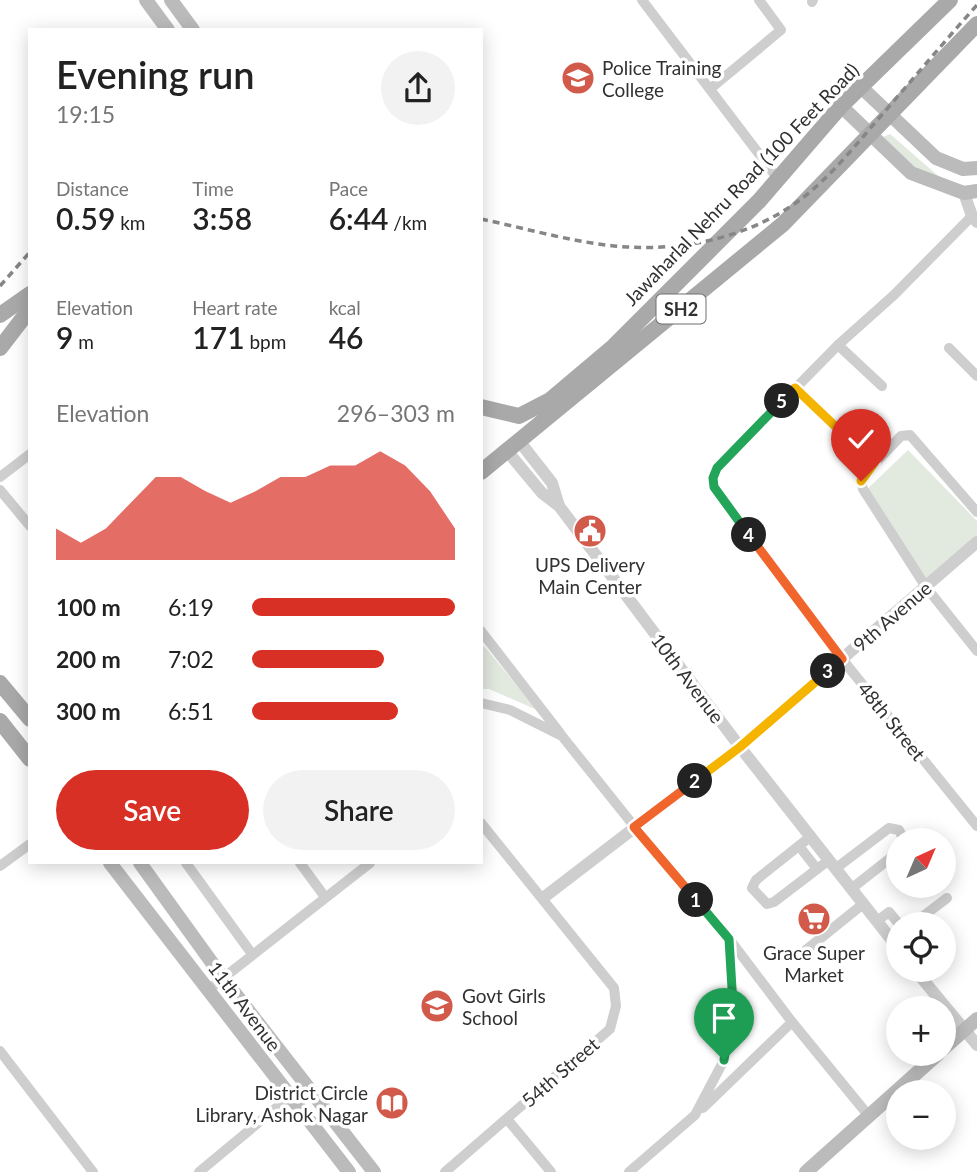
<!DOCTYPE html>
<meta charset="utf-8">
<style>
body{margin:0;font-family:Lato,sans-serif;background:#f2f2f2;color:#222;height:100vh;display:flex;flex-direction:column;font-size:26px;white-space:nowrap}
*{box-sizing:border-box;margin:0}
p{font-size:23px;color:#767676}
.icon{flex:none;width:38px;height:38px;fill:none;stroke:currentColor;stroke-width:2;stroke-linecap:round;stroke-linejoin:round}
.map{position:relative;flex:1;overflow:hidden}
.panel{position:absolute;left:28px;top:28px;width:455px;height:836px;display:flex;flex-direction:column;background:#fff;border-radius:0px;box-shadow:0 4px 18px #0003}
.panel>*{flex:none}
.needle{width:46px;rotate:44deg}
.buttons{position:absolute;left:886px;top:828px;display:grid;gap:14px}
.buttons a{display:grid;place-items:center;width:70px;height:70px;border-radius:50%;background:#fff;box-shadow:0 4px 18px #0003;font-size:35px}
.pin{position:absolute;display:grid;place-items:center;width:60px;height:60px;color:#fff;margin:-72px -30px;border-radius:50% 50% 50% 0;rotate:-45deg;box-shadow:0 0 7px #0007}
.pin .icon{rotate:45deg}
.km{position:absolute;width:35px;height:35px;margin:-18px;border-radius:50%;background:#222;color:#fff;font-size:19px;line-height:35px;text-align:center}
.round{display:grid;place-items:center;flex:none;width:74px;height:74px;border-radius:37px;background:#f2f2f2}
.head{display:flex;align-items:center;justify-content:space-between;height:119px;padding:0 28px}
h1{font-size:38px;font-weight:600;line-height:52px}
.figures{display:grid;grid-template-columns:repeat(3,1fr);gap:10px;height:119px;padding:7px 28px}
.figures div{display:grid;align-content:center}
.figures b{font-size:30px;font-weight:600}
.figures small{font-size:19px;font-weight:400}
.figures p{font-size:19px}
.chart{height:196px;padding:14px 28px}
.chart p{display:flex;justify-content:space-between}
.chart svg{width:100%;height:126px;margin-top:7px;fill:#d93025;opacity:.7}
.action{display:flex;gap:14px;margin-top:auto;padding:14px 28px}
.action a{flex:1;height:80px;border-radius:42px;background:#d93025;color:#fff;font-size:28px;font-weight:600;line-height:80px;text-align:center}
.action a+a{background:#f2f2f2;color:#222}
ul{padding:0 28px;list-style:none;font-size:23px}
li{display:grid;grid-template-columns:112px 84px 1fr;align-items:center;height:52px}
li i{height:18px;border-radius:9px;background:#d93025}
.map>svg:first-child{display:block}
.green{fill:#e2e9df}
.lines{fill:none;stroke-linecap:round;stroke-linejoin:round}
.minor{stroke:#cecece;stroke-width:10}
.tertiary{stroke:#cecece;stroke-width:12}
.secondary{stroke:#bbb;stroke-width:14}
.primary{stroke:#a9a9a9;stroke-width:16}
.rail{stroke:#868686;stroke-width:3.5;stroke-dasharray:7 5;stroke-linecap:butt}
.split-1-casing{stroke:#fff;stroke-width:14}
.split-2-casing{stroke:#fff;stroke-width:14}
.split-3-casing{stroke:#fff;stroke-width:14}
.split-4-casing{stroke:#fff;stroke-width:14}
.split-5-casing{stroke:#fff;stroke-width:14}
.split-6-casing{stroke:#fff;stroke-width:14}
.split-1{stroke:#22a559;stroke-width:9}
.split-2{stroke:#f0652b;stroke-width:9}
.split-3{stroke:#f5b400;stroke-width:9}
.split-4{stroke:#f0652b;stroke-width:9}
.split-5{stroke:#22a559;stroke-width:9}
.split-6{stroke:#f5b400;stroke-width:9}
.labels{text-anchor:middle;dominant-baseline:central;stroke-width:7;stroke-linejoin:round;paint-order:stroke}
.shield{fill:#fff;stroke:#6f6f6f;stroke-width:2}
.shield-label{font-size:18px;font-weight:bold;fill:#313131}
.poi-label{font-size:19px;fill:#313131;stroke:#fff;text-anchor:start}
.street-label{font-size:19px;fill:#313131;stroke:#fff}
</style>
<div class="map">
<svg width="977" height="1172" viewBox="0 0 977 1172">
<rect width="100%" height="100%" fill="#fff"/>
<g class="green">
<polygon points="890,134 944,181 920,178 883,137"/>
<polygon points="908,450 977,521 977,542 929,582 861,495"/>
<polygon points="481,646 485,647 537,710 489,689 481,689"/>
</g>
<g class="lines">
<g class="minor">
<polyline points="642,0 778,179"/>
<polyline points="812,2 813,0"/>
<polyline points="710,89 781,30 759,0"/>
<path d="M972 216 894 295 838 345 717 468C712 483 715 489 723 502L842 659 977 826"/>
<polyline points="838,345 882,386"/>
<polyline points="949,348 977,376"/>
<polyline points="795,388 875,463"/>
<polyline points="0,477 30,454"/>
<polyline points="0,490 30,526"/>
<polyline points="977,512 910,435 901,436 875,463 861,481 863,489 926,587 977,651"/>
<polyline points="481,631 560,733"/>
<polyline points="481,703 510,710 562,736 634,826 729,939 733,1005 724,1060 695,1115 629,1172"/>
<polyline points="810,837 756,880 752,888 767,904 774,902 829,860"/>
<polyline points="799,846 817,869"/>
<polyline points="186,863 252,954"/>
<polyline points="300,863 325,897"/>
<polyline points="0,866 30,844"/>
<polyline points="835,869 889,828 899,830 904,840"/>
<polyline points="851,889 898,852"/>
<polyline points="877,921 889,912 899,924"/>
<polyline points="913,924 947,898"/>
<polyline points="806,950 863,904"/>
<polyline points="208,990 370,863"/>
<polyline points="792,1022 868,1115"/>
<polyline points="0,1051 93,1172"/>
<polyline points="703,1108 792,1022 730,940"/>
<polyline points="507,1119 551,1172"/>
<polyline points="199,1172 305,1084"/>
<polyline points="445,1172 610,1029 616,1006 614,988 481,823"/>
</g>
<g class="tertiary">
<polyline points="964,193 972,216 977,222"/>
<polyline points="520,442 552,483 559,506"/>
<polyline points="508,452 542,493 559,506 740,747 898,948"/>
<polyline points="543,898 740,747 977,542"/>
<polyline points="915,970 977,1045"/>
</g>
<g class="secondary">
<polyline points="146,0 168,30"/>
<polyline points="171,0 193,30"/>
<polyline points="861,87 936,158 963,169 977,168"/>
<polyline points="841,106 911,173 964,193 977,191"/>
<polyline points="110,863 349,1172"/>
<polyline points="140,863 223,978 374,1172"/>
<polyline points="943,1049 977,1019"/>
<polyline points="806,1172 938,1054"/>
</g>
<g class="primary">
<polyline points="0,315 30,294"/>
<polyline points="0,348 30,309"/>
<polyline points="481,407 519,416 550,400 614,346 759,201 841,106 950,0"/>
<polyline points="481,472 783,224 977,24"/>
<polyline points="0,683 30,719"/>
<polyline points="0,721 30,759"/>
</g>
<g class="rail">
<path d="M481 219C529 229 578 244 627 247 696 251 768 232 819 184 841 164 860 140 880 117 912 80 944 42 977 5"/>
<polyline points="0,286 30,252"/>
</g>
</g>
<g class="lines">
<defs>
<polyline id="split-1" points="696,900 729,939 733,1005 724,1060"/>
<polyline id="split-2" points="695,781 634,827 696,900"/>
<polyline id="split-3" points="695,781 740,747 828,671"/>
<polyline id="split-4" points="749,535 842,659 828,671"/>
<polyline id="split-5" points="749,535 714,487 713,478 717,468 782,401"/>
<polyline id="split-6" points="782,401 795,388 874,463 861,481"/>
</defs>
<use href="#split-1" class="split-1-casing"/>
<use href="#split-2" class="split-2-casing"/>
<use href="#split-3" class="split-3-casing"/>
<use href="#split-4" class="split-4-casing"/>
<use href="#split-5" class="split-5-casing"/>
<use href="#split-6" class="split-6-casing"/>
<use href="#split-1" class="split-1"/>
<use href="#split-2" class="split-2"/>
<use href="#split-3" class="split-3"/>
<use href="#split-4" class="split-4"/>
<use href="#split-5" class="split-5"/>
<use href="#split-6" class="split-6"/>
</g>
<defs>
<symbol id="university-disc" viewBox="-11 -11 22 22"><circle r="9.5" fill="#d25a4a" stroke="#fff"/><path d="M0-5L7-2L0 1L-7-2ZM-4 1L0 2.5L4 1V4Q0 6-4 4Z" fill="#fff"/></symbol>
<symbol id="civic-disc" viewBox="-11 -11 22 22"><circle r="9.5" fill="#d25a4a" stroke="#fff"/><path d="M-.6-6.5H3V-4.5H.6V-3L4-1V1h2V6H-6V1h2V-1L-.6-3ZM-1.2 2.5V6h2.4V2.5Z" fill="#fff"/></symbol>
<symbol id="supermarket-disc" viewBox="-11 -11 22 22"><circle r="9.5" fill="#d25a4a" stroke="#fff"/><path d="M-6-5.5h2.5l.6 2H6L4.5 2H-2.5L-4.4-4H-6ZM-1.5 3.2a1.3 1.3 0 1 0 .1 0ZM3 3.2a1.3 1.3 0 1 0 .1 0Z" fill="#fff"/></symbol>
<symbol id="school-disc" viewBox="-11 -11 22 22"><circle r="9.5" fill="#d25a4a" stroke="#fff"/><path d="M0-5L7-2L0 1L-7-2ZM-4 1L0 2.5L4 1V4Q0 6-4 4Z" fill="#fff"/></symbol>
<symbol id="library-disc" viewBox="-11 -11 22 22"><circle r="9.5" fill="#d25a4a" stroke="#fff"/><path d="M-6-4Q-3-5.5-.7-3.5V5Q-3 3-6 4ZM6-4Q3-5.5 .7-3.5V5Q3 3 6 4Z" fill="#fff"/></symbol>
</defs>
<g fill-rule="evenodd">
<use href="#university-disc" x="559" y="59" width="38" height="38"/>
<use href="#civic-disc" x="571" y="512" width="38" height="38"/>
<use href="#supermarket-disc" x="795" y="900" width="38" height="38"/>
<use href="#school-disc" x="418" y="987" width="38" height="38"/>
<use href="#library-disc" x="373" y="1084" width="38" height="38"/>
</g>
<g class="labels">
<rect class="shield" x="656.5" y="294.5" width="49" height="29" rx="5"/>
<g class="shield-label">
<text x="681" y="309">SH2</text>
</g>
<g class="poi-label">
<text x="602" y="67">Police Training<tspan x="602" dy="22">College</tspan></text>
<text x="590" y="564" text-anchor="middle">UPS Delivery<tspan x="590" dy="22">Main Center</tspan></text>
<text x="814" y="952" text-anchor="middle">Grace Super<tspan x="814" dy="22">Market</tspan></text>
<text x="462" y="995">Govt Girls<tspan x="462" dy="22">School</tspan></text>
<text x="368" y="1092" text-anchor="end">District Circle<tspan x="368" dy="22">Library, Ashok Nagar</tspan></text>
</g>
<g class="street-label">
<text transform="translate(741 184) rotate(-46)">Jawaharlal Nehru Road (100 Feet Road)</text>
<text transform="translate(892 616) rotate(-41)">9th Avenue</text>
<text transform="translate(688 678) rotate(53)">10th Avenue</text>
<text transform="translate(892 721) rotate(51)">48th Street</text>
<text transform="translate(245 1006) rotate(53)">11th Avenue</text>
<text transform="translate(560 1072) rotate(-41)">54th Street</text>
</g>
</g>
</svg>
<div class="buttons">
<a><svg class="needle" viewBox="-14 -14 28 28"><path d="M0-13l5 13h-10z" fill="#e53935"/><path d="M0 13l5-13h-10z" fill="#767676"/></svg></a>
<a><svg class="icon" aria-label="locate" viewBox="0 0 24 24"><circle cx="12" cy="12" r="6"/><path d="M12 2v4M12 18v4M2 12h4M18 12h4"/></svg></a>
<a>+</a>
<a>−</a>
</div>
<div class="pin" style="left:724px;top:1060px;background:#1e9e55"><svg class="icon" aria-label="arrive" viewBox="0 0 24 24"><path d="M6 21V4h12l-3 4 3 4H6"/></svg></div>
<div class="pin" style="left:861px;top:481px;background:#d93025"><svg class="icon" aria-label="check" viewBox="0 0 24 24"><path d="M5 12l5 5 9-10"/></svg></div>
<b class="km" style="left:696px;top:900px">1</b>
<b class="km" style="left:695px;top:781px">2</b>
<b class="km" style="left:828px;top:671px">3</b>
<b class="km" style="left:749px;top:535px">4</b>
<b class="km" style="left:782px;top:401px">5</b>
<section class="panel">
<div class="head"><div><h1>Evening run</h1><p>19:15</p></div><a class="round"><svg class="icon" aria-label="share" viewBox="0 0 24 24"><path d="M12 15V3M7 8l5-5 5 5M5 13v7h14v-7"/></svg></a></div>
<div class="figures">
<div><p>Distance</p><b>0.59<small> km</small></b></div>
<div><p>Time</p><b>3:58</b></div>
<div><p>Pace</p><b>6:44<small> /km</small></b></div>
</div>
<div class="figures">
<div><p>Elevation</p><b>9<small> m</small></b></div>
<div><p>Heart rate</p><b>171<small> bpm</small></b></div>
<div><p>kcal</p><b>46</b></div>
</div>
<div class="chart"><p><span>Elevation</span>296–303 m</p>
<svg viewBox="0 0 160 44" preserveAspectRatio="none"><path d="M0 44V33L10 38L20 33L30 24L40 15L50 15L60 20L70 24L80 20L90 15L100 15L110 11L120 11L130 6L140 11L150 20L160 33V44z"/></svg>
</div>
<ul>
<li><b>100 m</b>6:19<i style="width:100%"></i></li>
<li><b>200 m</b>7:02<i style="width:65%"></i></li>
<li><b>300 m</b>6:51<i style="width:72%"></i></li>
</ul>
<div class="action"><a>Save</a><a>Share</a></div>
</section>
</div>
